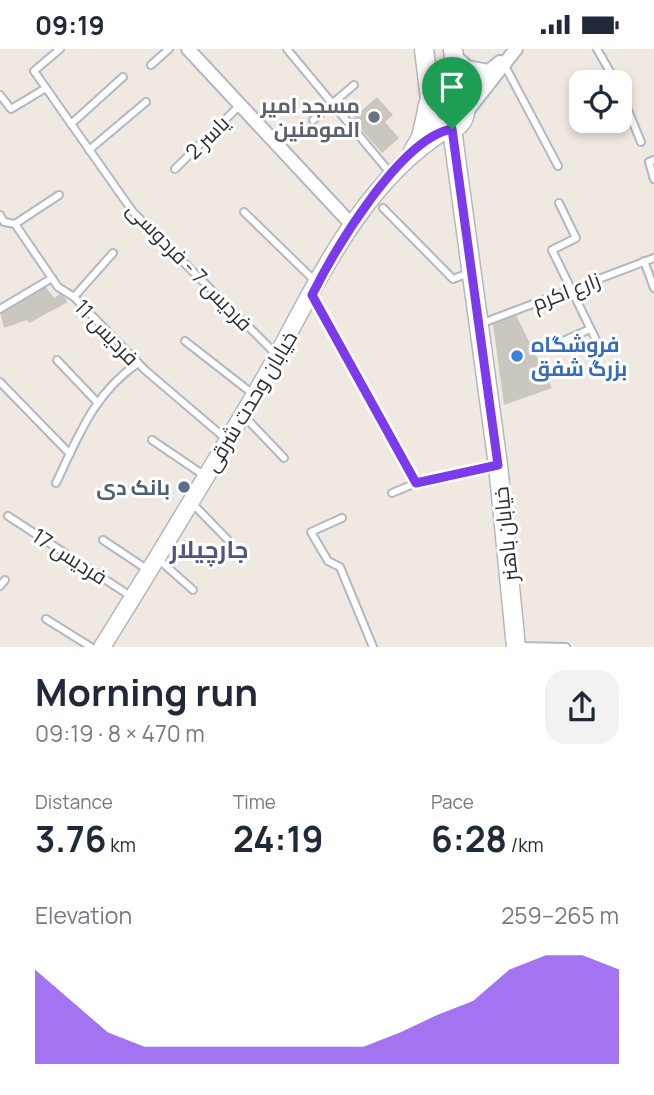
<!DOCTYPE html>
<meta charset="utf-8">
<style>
body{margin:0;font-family:Manrope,Cairo,sans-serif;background:#f2f2f3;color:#1f2937;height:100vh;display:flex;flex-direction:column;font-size:26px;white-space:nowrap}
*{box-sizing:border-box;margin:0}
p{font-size:23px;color:#747a83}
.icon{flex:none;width:38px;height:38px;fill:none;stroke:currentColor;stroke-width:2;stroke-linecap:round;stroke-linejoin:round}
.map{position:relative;height:598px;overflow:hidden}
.panel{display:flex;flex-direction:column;background:#fff;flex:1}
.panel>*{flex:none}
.tools{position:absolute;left:569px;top:21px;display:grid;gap:14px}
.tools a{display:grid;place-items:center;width:63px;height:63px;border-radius:14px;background:#fff;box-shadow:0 4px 10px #0003;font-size:35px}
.pin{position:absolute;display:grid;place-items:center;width:60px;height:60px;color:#fff;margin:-72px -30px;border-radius:50% 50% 50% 0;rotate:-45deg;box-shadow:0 0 7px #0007}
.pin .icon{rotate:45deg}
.round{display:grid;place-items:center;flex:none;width:74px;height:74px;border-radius:21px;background:#f2f2f3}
.headline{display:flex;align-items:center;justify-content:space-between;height:119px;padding:0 35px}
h1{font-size:38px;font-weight:700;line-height:52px}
.metrics{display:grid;grid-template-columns:repeat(3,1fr);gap:10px;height:119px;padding:7px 35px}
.metrics div{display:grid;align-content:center}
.metrics b{font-size:35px;font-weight:700}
.metrics small{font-size:19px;font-weight:400}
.metrics p{font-size:19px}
.chart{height:196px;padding:14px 35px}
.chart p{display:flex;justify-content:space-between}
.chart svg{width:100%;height:126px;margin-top:7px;fill:#7c3aed;opacity:.7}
.status{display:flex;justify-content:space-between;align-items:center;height:49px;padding:0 35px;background:#fff;direction:ltr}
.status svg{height:19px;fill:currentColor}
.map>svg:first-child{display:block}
.building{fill:#cbc7bf}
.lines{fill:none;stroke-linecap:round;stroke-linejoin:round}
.service-casing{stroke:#b4b7c1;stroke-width:10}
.minor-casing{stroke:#b4b7c1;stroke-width:16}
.tertiary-casing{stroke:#b4b7c1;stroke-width:19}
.secondary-casing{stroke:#b4b7c1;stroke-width:21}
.service{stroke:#fff;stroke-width:6}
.minor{stroke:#fff;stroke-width:12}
.tertiary{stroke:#fff;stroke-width:16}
.secondary{stroke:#fff;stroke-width:18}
.route-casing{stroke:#fff;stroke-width:14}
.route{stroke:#7c3aed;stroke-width:9}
.worship-dot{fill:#6b7280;stroke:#fff;stroke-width:2.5}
.shop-dot{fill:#3f7fe0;stroke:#fff;stroke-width:2.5}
.service-dot{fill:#5c6f8a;stroke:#fff;stroke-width:2.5}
.labels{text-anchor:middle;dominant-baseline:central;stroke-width:6;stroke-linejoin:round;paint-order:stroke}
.worship-label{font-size:21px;font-weight:bold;fill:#5b616d;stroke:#fff;text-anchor:end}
.street-label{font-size:21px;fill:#2e2e2e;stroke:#fff}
.shop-label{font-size:21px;font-weight:bold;fill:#366cbe;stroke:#fff;text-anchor:start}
.service-label{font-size:21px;font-weight:bold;fill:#4e5e75;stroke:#fff;text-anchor:end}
.quarter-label{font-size:24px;font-weight:bold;fill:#4d5680;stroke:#fff}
</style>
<div class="status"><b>09:19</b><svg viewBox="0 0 49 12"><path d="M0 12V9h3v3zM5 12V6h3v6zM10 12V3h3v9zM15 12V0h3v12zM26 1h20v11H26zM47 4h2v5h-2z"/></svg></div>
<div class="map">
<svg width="654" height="598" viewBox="0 0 654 598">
<rect width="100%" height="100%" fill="#efe9e1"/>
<g class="building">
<polygon points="377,48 393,66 385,73 399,89 382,104 352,70"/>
<polygon points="45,237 54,249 61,244 68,253 29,274 27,271 4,279 0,263"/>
<polygon points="516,266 552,339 504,356 493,275"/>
</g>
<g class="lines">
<defs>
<g id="service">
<polyline points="60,0 34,22 133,163 276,305"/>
<polyline points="287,0 391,125"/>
<polyline points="597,0 616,33"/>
<polyline points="504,15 558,117"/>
<polyline points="151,16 169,0"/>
<polyline points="620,42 641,93"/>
<polyline points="0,46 11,60 46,39"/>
<polyline points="313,71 354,36"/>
<polyline points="71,75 123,28"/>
<polyline points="89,101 146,53"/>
<polyline points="654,111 649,113 654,130"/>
<polyline points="175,120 240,56"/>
<polyline points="559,154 576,189 552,201 600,299"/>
<polyline points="383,159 453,230 469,224"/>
<polyline points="244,163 316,233"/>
<polyline points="0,166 4,173 15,175 58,238 74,248 145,321 226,390"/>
<polyline points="15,175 59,146"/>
<polyline points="644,212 654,239"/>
<polyline points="312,246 416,434 496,416"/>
<polyline points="74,248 113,204"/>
<polyline points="0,260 52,229"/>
<polyline points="480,275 654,209"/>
<polyline points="185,292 253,345"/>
<polyline points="554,296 590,280"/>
<polyline points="57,311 96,352"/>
<polyline points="0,333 70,405"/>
<polyline points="244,367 284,409"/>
<polyline points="152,391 205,427"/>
<path d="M56 434C78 388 94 344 138 314"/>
<polyline points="392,444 416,434"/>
<polyline points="191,453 227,490"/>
<polyline points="8,467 132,548"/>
<polyline points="342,469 311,483 328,512 340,518 373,598"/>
<polyline points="103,491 148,521"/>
<polyline points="157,509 193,541"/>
<polyline points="0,537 5,531"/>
<polyline points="46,570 91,598"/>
<polyline points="519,597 566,598"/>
</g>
<g id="minor">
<polyline points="188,0 352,176"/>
<polyline points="454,6 467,18 488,22"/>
<polyline points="458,47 500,13"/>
<polyline points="464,66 516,0"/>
</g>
<g id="tertiary">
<polyline points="412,102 420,88 426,62"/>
<path d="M102 598C156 512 209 423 261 335 313 245 355 138 446 81"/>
</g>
<g id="secondary">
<polyline points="424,0 430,50"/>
<polyline points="453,0 458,47"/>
<circle cx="446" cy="62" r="19"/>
<polyline points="452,80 498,416 516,598"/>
</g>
</defs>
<use href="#service" class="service-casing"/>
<use href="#minor" class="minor-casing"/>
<use href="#tertiary" class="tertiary-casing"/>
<use href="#secondary" class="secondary-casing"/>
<use href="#service" class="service"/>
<use href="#minor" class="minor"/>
<use href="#tertiary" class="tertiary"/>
<use href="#secondary" class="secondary"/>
</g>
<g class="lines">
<defs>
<path id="route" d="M452 80 498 416 416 434 312 246C334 202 400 89 452 80Z"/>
</defs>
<use href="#route" class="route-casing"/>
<use href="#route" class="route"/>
</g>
<circle class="worship-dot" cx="374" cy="68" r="7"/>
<circle class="shop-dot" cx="517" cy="307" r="7"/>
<circle class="service-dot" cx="184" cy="438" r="7"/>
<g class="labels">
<g class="worship-label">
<text x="360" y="56">مسجد امیر<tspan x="360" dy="24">المومنین</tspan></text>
</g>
<g class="street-label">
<text transform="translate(207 88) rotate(-45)">یاسر 2</text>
<text transform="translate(190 217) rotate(46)">فردیس 7 - فردوسی</text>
<text transform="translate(566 242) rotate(-21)">زارع اکرم</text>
<text transform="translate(107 283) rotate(46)">فردیس 11</text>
<text transform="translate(250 352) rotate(-59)">خیابان وحدت شرقی</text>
<text transform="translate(505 485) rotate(-96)">خیابان باهنر</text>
<text transform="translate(70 507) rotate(33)">فردیس 17</text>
</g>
<g class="shop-label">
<text x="531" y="295">فروشگاه<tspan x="531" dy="24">بزرگ شفق</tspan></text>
</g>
<g class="service-label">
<text x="170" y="438">بانک دی</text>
</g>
<g class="quarter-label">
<text x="209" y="499">جارچیلار</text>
</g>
</g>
</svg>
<div class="tools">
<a><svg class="icon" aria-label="locate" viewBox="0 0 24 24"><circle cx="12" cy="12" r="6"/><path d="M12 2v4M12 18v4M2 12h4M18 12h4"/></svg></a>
</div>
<div class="pin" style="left:452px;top:80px;background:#1e9e55"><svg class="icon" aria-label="arrive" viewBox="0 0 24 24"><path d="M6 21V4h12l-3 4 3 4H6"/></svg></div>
</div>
<section class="panel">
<div class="headline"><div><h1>Morning run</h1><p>09:19 · 8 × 470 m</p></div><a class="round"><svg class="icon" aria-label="share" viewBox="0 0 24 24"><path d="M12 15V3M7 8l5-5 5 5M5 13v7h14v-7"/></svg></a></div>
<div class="metrics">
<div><p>Distance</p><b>3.76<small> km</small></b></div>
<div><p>Time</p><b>24:19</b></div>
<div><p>Pace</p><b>6:28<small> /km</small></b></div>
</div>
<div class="chart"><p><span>Elevation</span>259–265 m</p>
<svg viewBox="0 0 160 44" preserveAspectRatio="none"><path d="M0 44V11L10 22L20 33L30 38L40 38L50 38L60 38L70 38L80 38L90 38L100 33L110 27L120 22L130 11L140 6L150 6L160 11V44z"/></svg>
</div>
</section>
